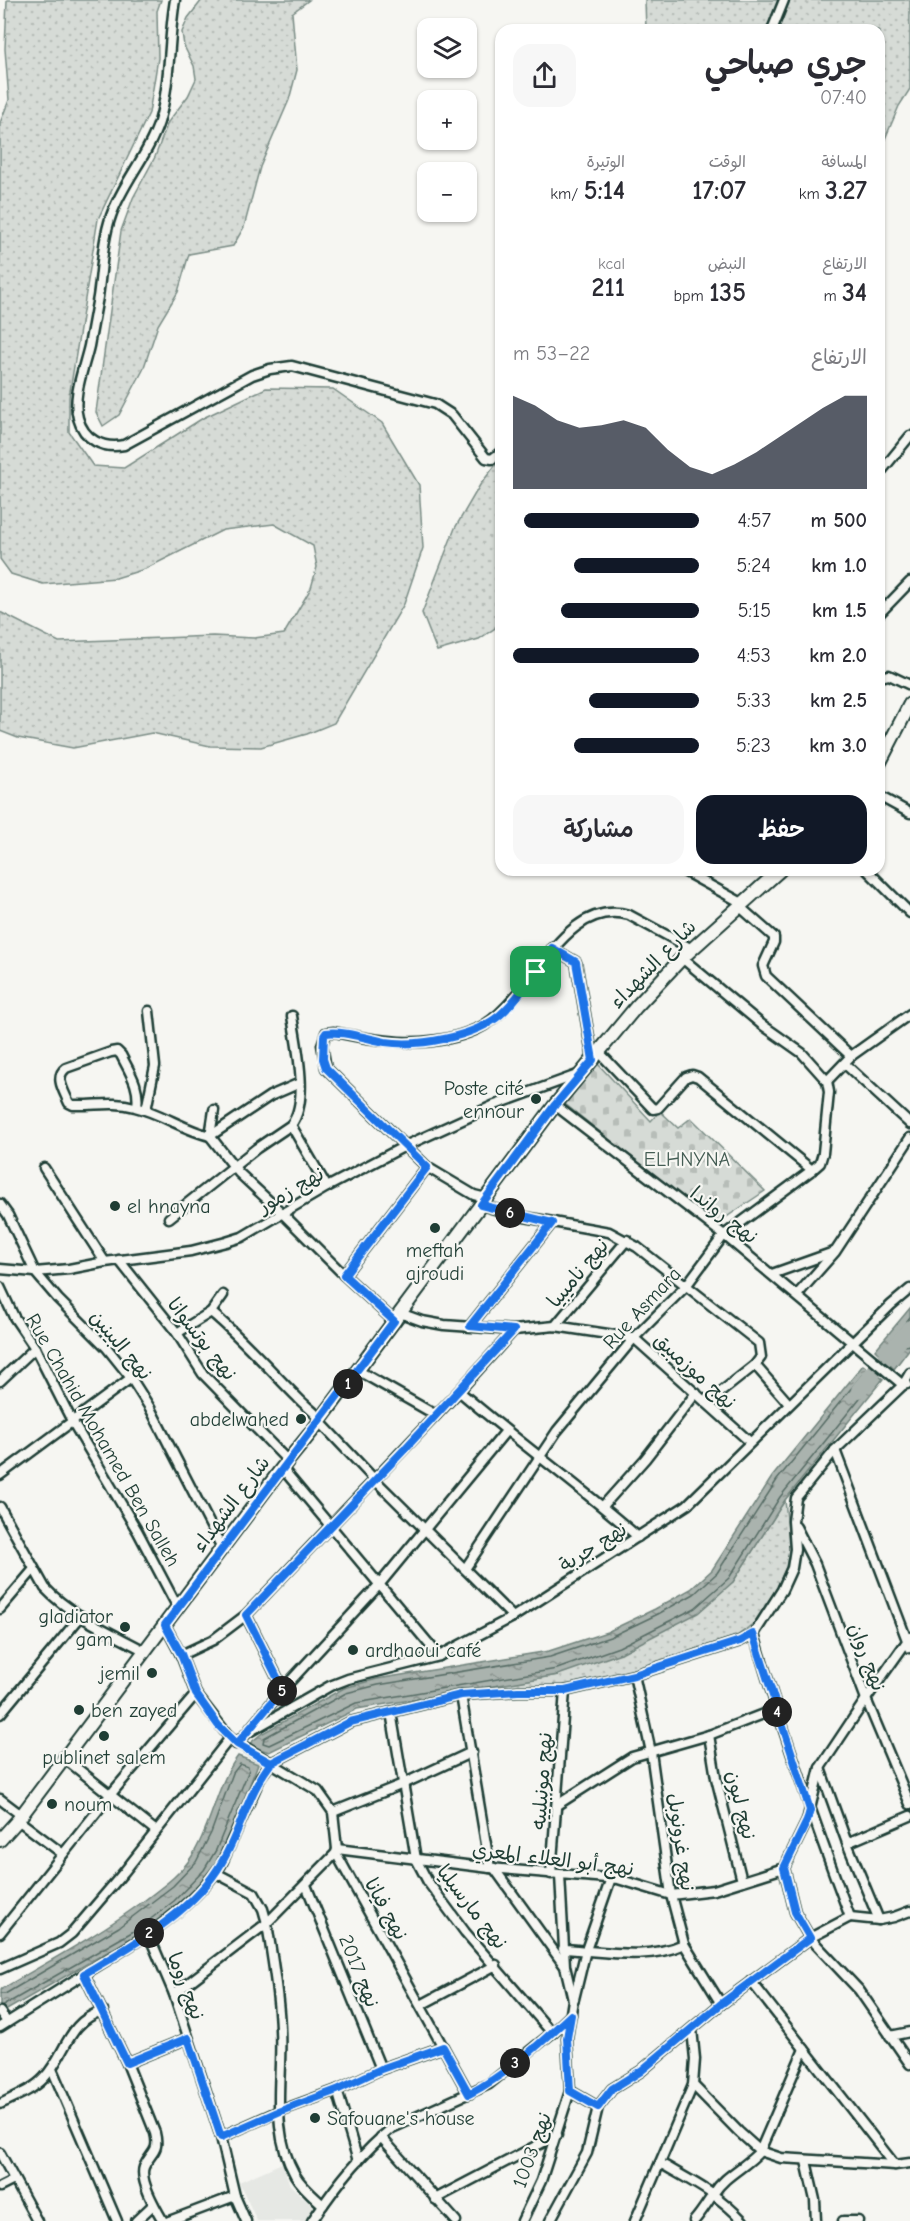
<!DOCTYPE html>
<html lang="ar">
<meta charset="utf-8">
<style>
body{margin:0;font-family:"Comic Neue","Playpen Sans Arabic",sans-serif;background:#f7f7f7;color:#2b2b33;direction:rtl;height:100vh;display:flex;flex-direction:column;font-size:22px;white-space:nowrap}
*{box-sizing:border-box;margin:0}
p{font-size:20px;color:#7c7c81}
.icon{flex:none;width:33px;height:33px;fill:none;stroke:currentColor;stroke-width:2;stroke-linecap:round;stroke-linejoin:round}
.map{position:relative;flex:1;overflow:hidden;direction:ltr}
.panel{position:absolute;left:495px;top:24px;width:390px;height:852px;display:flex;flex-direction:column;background:#fff;border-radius:18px;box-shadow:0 2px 4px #0004;direction:rtl}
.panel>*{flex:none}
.buttons{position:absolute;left:417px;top:18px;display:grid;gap:12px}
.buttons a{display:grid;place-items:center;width:60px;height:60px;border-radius:12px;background:#fff;box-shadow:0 2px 4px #0004;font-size:30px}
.pin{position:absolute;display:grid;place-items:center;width:51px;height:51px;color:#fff;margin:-26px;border-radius:12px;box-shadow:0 3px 9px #0006}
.km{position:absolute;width:30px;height:30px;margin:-15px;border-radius:50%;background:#222;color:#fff;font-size:16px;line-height:30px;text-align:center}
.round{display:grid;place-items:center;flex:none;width:63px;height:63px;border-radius:18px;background:#f7f7f7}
.summary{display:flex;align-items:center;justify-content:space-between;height:102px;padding:0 18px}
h1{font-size:33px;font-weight:600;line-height:45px}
.metrics{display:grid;grid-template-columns:repeat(3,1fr);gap:9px;height:102px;padding:6px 18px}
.metrics div{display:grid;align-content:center}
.metrics b{font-size:26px;font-weight:600}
.metrics small{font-size:16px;font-weight:400}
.metrics p{font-size:16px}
.chart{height:168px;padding:12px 18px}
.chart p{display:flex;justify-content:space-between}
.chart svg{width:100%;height:108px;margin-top:6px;fill:#111827;opacity:.7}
.primary-button{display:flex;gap:12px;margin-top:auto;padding:12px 18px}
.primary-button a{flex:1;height:69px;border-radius:18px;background:#111827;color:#fff;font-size:24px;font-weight:600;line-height:69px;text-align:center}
.primary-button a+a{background:#f7f7f7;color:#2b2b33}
ul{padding:0 18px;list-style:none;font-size:20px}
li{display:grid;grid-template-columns:96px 72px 1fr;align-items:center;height:45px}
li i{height:15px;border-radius:8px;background:#111827}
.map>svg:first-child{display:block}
.built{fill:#e6e8e4}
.grass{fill:url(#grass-dots);stroke:#7a8c85;stroke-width:1.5}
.cemetery{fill:url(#cemetery-stones);stroke:#7a8c85;stroke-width:1.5}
.water{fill:url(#water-ripples);stroke:#72847d;stroke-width:1.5}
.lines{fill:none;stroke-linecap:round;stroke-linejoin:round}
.shore{stroke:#576c65;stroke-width:1.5}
.river{stroke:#aab3ae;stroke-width:16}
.street-casing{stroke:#1f3d34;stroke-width:13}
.secondary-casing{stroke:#1f3d34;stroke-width:16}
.street{stroke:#f6f6f2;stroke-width:8}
.secondary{stroke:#f6f6f2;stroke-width:12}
.route-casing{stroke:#fff;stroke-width:12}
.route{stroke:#1a73e8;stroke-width:8}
.poi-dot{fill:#1f3d34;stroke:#f6f6f2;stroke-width:2}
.labels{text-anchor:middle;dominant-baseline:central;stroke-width:4.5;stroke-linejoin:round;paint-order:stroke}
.street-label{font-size:20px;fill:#1f3d34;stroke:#f6f6f2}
.poi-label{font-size:20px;fill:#1f3d34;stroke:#f6f6f2;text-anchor:start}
.park-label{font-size:20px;fill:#445d54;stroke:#f6f6f2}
</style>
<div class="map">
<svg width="910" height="2221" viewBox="0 0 910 2221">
<defs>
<pattern id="grass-dots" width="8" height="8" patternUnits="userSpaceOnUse" patternTransform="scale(1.5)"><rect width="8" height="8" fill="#d6dbd6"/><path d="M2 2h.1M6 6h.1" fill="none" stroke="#b7bdb8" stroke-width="1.8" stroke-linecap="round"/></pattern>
<pattern id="cemetery-stones" width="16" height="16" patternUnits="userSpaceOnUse" patternTransform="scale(1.5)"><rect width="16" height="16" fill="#d6dbd6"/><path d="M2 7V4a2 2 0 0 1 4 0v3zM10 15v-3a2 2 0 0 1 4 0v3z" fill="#b7bdb8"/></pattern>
<pattern id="water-ripples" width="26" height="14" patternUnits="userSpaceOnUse" patternTransform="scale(1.5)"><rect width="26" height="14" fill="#aab3ae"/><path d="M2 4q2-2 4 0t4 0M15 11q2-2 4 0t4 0" fill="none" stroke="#8a938e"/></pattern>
</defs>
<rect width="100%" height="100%" fill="#f6f6f2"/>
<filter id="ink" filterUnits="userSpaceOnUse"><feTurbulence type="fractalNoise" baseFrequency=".0167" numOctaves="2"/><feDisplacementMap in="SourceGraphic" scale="12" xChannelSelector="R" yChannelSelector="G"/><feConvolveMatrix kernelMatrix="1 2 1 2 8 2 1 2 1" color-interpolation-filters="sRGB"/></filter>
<g filter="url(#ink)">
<polygon class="built" points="282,2163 290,2185 317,2210 309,2221 257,2221 239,2182"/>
<g class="grass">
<polygon points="7,0 161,0 157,11 158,58 149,113 98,219 69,397 69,432 93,466 124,468 203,418 266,388 333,389 382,423 419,485 423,548 404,604 334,723 307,734 261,747 210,746 152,733 73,748 18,738 0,731 0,612 59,642 213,636 254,638 284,634 311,588 317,567 313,546 274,524 223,530 145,569 116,578 43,584 11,574 0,559 0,123 9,100 5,49"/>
<polygon points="202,0 309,0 292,13 297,70 289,100 260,167 244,227 233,246 189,254 178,292 158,325 143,370 119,415 103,426 96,412 121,231 133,198 155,157 168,122 188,96 196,79 194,66 184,46 182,32 188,18"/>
<polygon points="645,0 910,0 910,89 899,106 879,153 879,30 646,30"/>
<polygon points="501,458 501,624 479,639 437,651 422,613 455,528 480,485"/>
<polygon points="785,1500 790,1549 786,1567 777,1588 754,1623 737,1636 633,1670 563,1686 483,1687 558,1675 733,1582"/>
</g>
<polygon class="cemetery" points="597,1063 651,1121 660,1111 678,1128 691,1118 765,1191 716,1224 565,1104"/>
<g class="water">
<polygon points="910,1308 910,1348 894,1369 875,1350"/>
<polygon points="863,1365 883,1379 785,1500 733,1582 698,1613 621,1653 558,1675 357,1709 269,1752 248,1745 261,1734 344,1688 377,1679 549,1651 607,1632 655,1609 691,1589 712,1570 772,1477"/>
<path d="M238 1756 258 1764 222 1853 209 1874 178 1906 142 1932 0 2014V1990C49 1961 100 1934 145 1900 162 1887 181 1874 192 1856 212 1825 216 1785 238 1756Z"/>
</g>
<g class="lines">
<g class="shore">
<polyline points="910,1317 884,1350 893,1358 904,1346 910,1345"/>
<polygon points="866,1374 872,1379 872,1383 780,1497 729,1578 695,1608 619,1647 557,1669 356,1703 269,1745 263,1743 264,1738 346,1693 378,1685 550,1657 610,1637 658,1614 694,1594 717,1573 777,1480 862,1375"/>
<polyline points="0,1994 5,1994 119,1927 173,1886 196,1862 211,1833 233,1773 240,1764 248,1767 249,1770 216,1850 204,1870 174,1901 139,1928 1,2007"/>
</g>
<polyline class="river" points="859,1390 910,1328"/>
<defs>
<g id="street">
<path d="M175 0C168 41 171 82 159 122 148 156 123 182 111 216 102 242 102 270 98 297 95 313 92 330 89 346 84 368 72 396 78 418 84 440 103 449 124 445L252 375 270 369 292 366 435 404 452 415 486 458 492 459 501 452"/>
<polyline points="772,30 784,0"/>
<polyline points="879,474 910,436"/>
<polyline points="879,614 910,582"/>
<polyline points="879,677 889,675 910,685"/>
<polyline points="879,796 910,813"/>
<polyline points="682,870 742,903"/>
<polyline points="867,870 910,913"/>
<polyline points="739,906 774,937 774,942 763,966 766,976 851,1056"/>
<polyline points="552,948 576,962 593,1060"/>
<path d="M292 1016C296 1043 310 1102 291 1125L327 1187"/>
<polyline points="599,1052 653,1109 658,1108 686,1077 692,1075 698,1077 812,1170"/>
<polyline points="845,1064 910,1124"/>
<polyline points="827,1081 851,1056 910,1014"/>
<polyline points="555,1105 724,1235 903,1385 907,1384"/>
<path d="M137 1107C140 1086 130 1073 121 1055L117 1051 111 1052 66 1068C54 1077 64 1091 69 1103L73 1105C95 1106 113 1101 135 1107 161 1113 184 1130 210 1136L270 1096 300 1083"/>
<polyline points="146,1110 155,1066 149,1011"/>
<polyline points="214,1110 210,1136 239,1173 282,1213 344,1275 427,1167"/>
<polyline points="44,1168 105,1262"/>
<path d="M486 1198 474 1195 427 1167 326 1068 322 1045 326 1033 334 1032C382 1042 430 1050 477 1029 532 1004 560 896 629 915L692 949"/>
<polyline points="0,1204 8,1215 35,1272 58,1299 107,1348 131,1378 150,1408 222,1548"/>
<polyline points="481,1205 519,1216 609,1232 637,1247 759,1343 761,1357 755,1365 707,1403"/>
<polyline points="169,1218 257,1148 291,1125"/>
<polyline points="119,1260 177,1333 203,1374 288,1461"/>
<polyline points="0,1269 35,1272 69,1269 105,1262 191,1251 226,1242 242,1237 327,1187 405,1146 495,1105 577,1075"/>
<polyline points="772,1274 834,1252"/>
<polyline points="344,1275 394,1321"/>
<polyline points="0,1287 14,1317 35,1348 72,1421 138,1532 178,1608"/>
<polyline points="797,1295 835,1252 910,1138"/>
<path d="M211 1312C243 1339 269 1369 298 1398 306 1407 319 1414 323 1425L374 1479 513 1617"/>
<polyline points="400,1313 422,1321 444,1325 514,1330 555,1326 634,1338 750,1442"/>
<polyline points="470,1326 552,1223"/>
<polyline points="555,1326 627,1240"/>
<polyline points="177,1333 211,1312 223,1295"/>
<polyline points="755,1365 789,1404"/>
<polyline points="357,1370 436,1415"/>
<polyline points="0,1381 35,1348"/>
<path d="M459 1391C517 1441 580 1486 638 1537"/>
<polyline points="835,1450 910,1648"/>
<polyline points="282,1468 439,1656"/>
<polyline points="0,1475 131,1378"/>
<polyline points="603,1506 645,1459 696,1393"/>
<path d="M0 1507 45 1588C71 1616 112 1633 145 1651"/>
<polyline points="796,1527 815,1564 866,1699 910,1804"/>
<polyline points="465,1569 557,1431 634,1338 686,1286 724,1235 812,1170 820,1163 823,1153 829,1092 827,1081 802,1053 761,1024 682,958"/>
<polyline points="0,1609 34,1569"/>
<polyline points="246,1615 283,1689"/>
<polyline points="165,1625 181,1655 196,1694 230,1738 318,1791 333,1812 337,1849 336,1853 469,2094"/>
<path d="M754 1634C782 1730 815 1824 850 1917"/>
<polyline points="181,1655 213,1640 246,1615 459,1391 514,1330"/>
<polyline points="634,1675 651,1752 671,1895 684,1944 721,2004"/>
<polyline points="461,1695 490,1868"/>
<polyline points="391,1712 416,1859 428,1882 465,1932 552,2033"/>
<polyline points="0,1714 81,1616"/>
<polyline points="250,1729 283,1689 379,1585 506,1431"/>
<polyline points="709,1735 716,1778 742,1881"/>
<polyline points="236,1744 247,1733 330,1686 348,1679 439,1656 513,1617 687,1505 891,1305 910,1289"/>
<polyline points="64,1758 156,1831"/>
<polyline points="820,1768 847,1843 879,1920 894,1917 910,1911"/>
<polyline points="0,1799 21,1815"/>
<polyline points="557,1805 632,1757 709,1735 776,1709"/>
<polyline points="333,1812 403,1784 472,1752"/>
<polyline points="18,1820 63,1854"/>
<polyline points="847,1843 910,1816"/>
<polyline points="337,1849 490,1868 618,1879 671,1895 714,1890 784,1868 807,1821 820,1768 866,1699 910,1637"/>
<polyline points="494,1868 564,1965"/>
<polyline points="784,1868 795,1912 810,1938 859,1990 910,2064"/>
<path d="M216 1873 254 1893 263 1909 267 1923C272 1958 279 1993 280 2029 283 2078 269 2129 295 2175 302 2187 313 2196 323 2205"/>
<polyline points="551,1874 565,1691"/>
<polyline points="306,1885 381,2069"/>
<polyline points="850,1917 879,1920"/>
<polyline points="0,1933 111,1794 196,1694"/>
<polyline points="148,1933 174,1994 221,2137 235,2196 246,2221"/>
<path d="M563 1949C604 1951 646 1961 684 1944"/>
<polyline points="0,1969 59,1943 72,1933 124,1872 230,1738"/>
<path d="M84 1974 127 2063 155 2133C160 2153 150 2152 144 2167 139 2180 156 2209 163 2221"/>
<polyline points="751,1981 895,2165"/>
<polyline points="174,1994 267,1923 336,1853"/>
<polyline points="574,1999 586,1950 611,1878"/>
<polyline points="421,2005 496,1965"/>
<polyline points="0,2012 7,2022"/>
<path d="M0 2027C29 2009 57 1991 86 1973 135 1943 188 1913 221 1865L261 1776 271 1763 350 1722 461 1695 518 1691H565L634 1675 740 1641 754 1634 782 1590 792 1568 795 1549 793 1521 796 1498 835 1450 903 1385 910 1373"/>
<polyline points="890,2036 910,2032"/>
<polyline points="127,2063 188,2038"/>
<polyline points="52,2069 117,2221"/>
<polyline points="693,2085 739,2132 760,2151 781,2158 895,2165 910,2163"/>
<polyline points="337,2090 358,2161"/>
<polyline points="570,2091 598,2107"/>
<path d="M0 2104C14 2097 33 2090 44 2078 66 2055 67 2021 103 2011"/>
<polyline points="221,2137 277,2112 337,2090 381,2069 443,2047"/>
<polyline points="381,2137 456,2221"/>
<polyline points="0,2153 37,2221"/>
<polyline points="806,2161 815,2200 816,2221"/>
<path d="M660 2163C693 2182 717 2193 743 2221"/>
<polyline points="0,2187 14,2180"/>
<polyline points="435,2199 557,2135"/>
<polyline points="136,2221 153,2205"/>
<polyline points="169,2221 235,2196"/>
<path d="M312 2221C334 2188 361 2153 392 2128L489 2084 552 2033 571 2015"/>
<polyline points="522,2221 541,2181 570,2091 567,2038 573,2000 565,1966 560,1875"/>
<polyline points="550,2221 587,2153 598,2107 612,2089 641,2071 721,2004 810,1938 850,1917"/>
<polyline points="635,2221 693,2085 695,2059 692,2029"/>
<path d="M694 2221C702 2212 707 2203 714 2193 725 2175 746 2167 760 2151L804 2049"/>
<polyline points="843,2221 858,2221"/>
</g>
<g id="secondary">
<polyline points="879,764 910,704"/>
<polyline points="0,1840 18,1820 282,1468 313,1430 555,1105 636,1007 682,958 780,870"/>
</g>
</defs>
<use href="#street" class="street-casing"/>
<use href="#secondary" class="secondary-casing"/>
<use href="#street" class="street"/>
<use href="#secondary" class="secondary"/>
</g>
</g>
<g class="lines" filter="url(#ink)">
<defs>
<path id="route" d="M536 972C525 987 514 1003 500 1015 474 1037 419 1047 385 1042 369 1039 341 1030 326 1033L324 1036 323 1059 326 1068 427 1167 344 1275 394 1321 165 1625 181 1654 196 1694 218 1725 237 1744 271 1763C248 1792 241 1830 222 1862 194 1912 131 1946 84 1974L127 2063 188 2038 221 2137 278 2112 337 2090 381 2069 443 2047 469 2094C506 2075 540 2044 571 2015L567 2038 570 2091 598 2107 612 2089 641 2071 721 2004 810 1938 795 1912 784 1868 807 1821 810 1810 753 1634 740 1641 634 1675 565 1691H518L461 1695 350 1722 271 1763 237 1744 283 1689 246 1615 402 1452 514 1330 470 1326 552 1223 481 1205 555 1105 593 1060 576 962 552 948 536 972"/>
</defs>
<use href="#route" class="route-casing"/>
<use href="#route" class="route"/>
</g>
<g class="poi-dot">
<circle cx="536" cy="1099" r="6"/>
<circle cx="115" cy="1206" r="6"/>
<circle cx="435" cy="1228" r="6"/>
<circle cx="301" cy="1419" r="6"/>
<circle cx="125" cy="1627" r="6"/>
<circle cx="353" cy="1650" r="6"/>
<circle cx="152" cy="1673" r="6"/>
<circle cx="79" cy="1710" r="6"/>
<circle cx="104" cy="1736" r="6"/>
<circle cx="52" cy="1804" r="6"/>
<circle cx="315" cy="2118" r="6"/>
</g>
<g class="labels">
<g class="street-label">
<text transform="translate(653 964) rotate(-46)">شارع الشهداء</text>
<text transform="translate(291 1190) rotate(-30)">نهج زمور</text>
<text transform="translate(724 1215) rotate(38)">نهج رواندا</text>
<text transform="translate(578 1273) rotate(-50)">نهج ناميبيا</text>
<text transform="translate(642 1308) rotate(-47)">Rue Asmara</text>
<text transform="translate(202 1339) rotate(52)">نهج بوتسوانا</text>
<text transform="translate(121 1345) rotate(50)">نهج البينين</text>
<text transform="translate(695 1371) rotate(42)">نهج موزمبيق</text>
<text transform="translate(103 1440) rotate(60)">Rue Chahid Mohamed Ben Salleh</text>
<text transform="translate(231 1504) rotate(-53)">شارع الشهداء</text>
<text transform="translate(593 1547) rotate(-32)">نهج جربة</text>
<text transform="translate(867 1657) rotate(69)">نهج روان</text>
<text transform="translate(542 1781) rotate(-86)">نهج مونبلييه</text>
<text transform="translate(741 1805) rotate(76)">نهج ليون</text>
<text transform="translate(681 1842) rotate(82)">نهج غرونوبل</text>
<text transform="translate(553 1859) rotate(7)">نهج أبو العلاء المعري</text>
<text transform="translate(472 1907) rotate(52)">نهج مارسيليا</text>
<text transform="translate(386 1909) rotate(61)">نهج فيانا</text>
<text transform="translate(359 1971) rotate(68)">نهج 2017</text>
<text transform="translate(186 1986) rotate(69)">نهج روما</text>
<text transform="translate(532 2150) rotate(-70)">نهج 1003</text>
</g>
<g class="poi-label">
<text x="524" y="1088" text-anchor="end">Poste cité<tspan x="524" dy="23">ennour</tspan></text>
<text x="127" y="1206">el hnayna</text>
<text x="435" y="1250" text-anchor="middle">meftah<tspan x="435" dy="23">ajroudi</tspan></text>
<text x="289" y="1419" text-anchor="end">abdelwahed</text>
<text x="113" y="1616" text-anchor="end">gladiator<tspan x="113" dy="23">gam</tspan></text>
<text x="365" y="1650">ardhaoui café</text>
<text x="140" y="1673" text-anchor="end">jemil</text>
<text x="91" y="1710">ben zayed</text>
<text x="104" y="1757" text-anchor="middle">publinet salem</text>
<text x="64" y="1804">noum</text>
<text x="327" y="2118">Safouane's house</text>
</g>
<g class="park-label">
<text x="687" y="1159">ELHNYNA</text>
</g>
</g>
</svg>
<div class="buttons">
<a><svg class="icon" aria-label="layers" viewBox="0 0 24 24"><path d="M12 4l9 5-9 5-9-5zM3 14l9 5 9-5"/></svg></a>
<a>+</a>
<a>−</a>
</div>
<div class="pin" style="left:536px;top:972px;background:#1e9e55"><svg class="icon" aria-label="arrive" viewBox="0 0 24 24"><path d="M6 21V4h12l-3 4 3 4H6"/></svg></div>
<b class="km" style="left:348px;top:1384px">1</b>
<b class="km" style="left:149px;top:1933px">2</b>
<b class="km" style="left:515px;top:2063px">3</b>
<b class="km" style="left:777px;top:1712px">4</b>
<b class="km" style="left:282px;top:1691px">5</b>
<b class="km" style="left:510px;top:1213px">6</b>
<section class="panel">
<div class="summary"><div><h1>جري صباحي</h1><p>07:40</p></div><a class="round"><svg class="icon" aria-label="share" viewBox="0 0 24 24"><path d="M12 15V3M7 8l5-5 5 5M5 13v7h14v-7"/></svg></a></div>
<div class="metrics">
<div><p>المسافة</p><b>3.27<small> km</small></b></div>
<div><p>الوقت</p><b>17:07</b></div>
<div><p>الوتيرة</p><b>5:14<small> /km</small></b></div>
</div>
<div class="metrics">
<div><p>الارتفاع</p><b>34<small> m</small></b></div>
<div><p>النبض</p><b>135<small> bpm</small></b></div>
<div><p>kcal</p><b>211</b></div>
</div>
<div class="chart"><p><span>الارتفاع</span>22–53 m</p>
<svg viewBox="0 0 160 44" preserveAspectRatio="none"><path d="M0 44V6L10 10L20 16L30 19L40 18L50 16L60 19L70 28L80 35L90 38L100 34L110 29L120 23L130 17L140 11L150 6L160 6V44z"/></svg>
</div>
<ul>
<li><b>500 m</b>4:57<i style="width:94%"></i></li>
<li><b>1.0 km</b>5:24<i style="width:67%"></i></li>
<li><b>1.5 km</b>5:15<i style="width:74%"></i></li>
<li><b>2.0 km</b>4:53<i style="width:100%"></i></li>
<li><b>2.5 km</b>5:33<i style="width:59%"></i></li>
<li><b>3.0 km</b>5:23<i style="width:67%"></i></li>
</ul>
<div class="primary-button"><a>حفظ</a><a>مشاركة</a></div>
</section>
</div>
